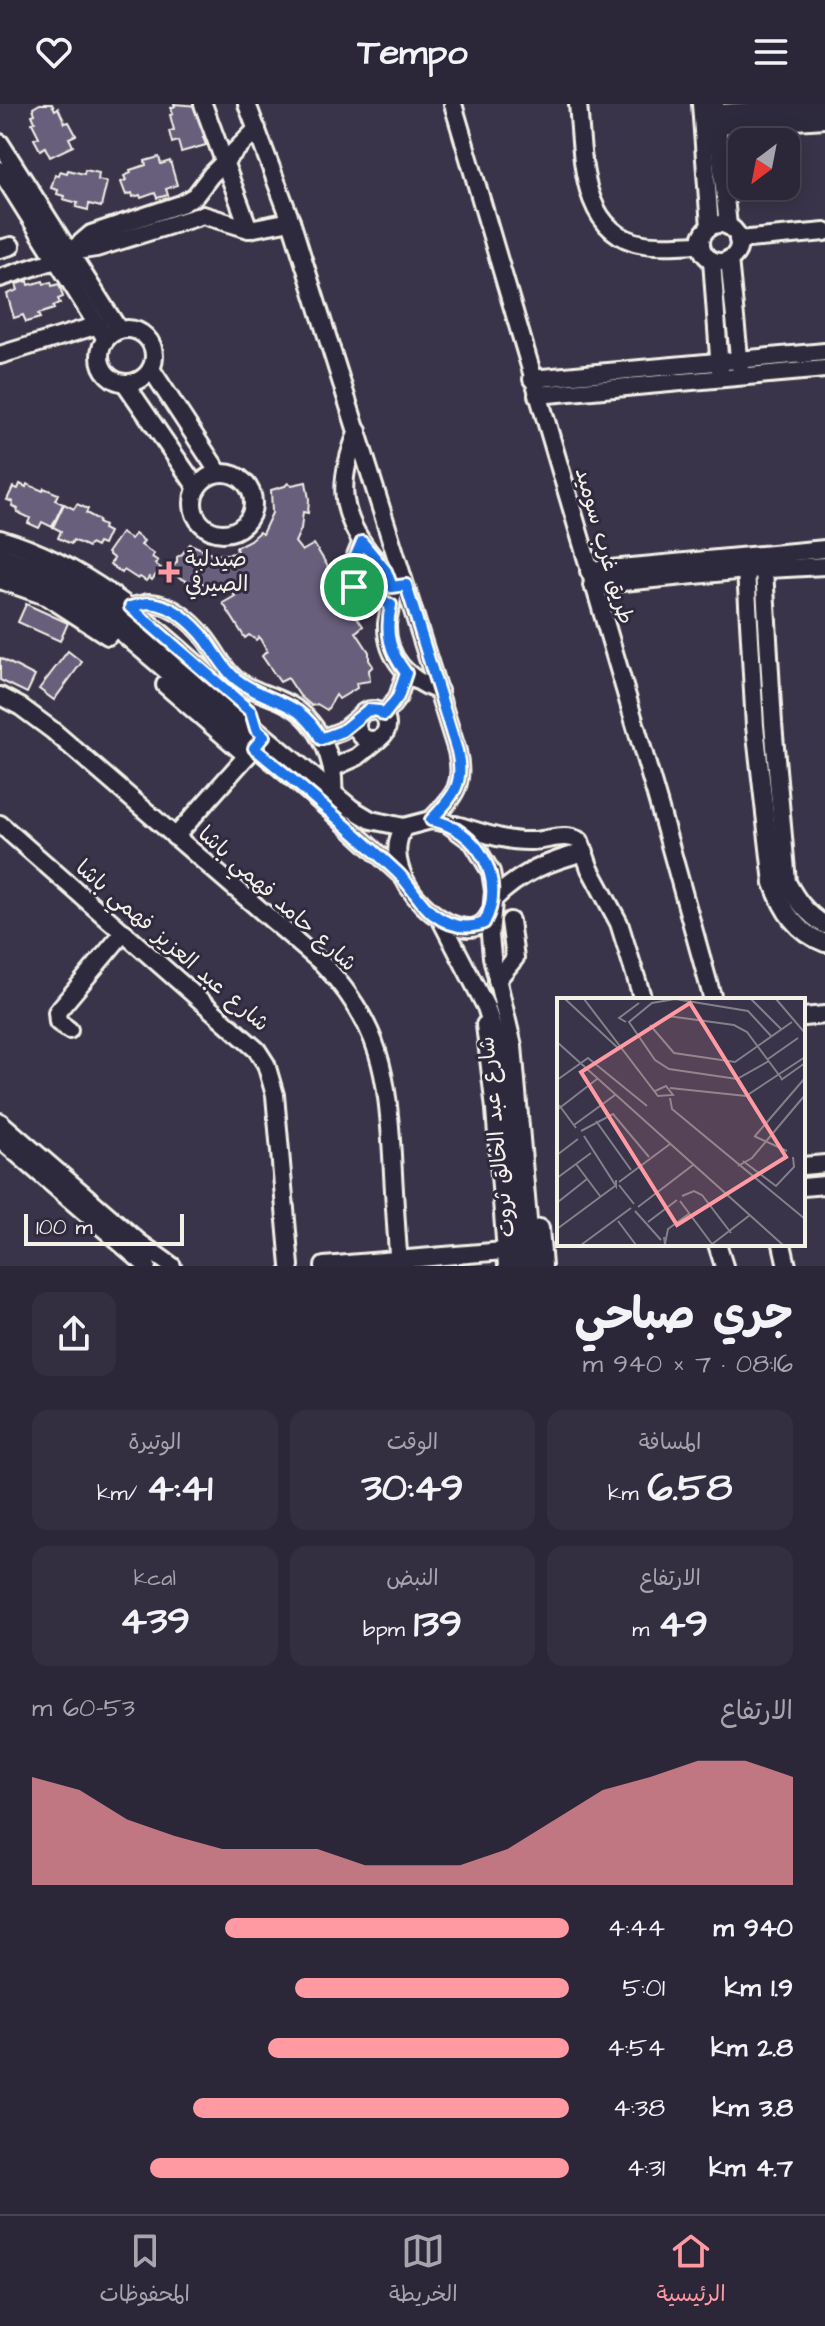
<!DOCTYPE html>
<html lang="ar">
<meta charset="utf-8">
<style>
body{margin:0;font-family:"Architects Daughter","Playpen Sans Arabic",sans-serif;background:#342f40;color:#f1f3f6;direction:rtl;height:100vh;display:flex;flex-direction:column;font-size:30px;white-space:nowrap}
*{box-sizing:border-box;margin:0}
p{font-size:26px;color:#a6a5ae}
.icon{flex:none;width:44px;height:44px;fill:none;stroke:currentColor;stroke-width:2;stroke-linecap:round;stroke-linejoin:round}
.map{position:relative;height:1162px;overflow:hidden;direction:ltr}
.details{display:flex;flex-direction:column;background:#2c2738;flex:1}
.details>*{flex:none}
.needle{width:52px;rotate:212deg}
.tools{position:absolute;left:728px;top:24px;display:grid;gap:16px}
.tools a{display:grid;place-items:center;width:72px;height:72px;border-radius:16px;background:#2c2738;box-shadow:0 4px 20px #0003,0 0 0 2px #484453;font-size:40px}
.scale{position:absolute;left:24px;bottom:20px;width:160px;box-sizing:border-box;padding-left:8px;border:4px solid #f4f1e8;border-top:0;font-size:22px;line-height:28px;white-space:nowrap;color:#f4f1e8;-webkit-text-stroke:6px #2f2a3d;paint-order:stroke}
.pin{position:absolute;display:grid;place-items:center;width:68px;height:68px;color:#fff;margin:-34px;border:4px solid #fff;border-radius:50%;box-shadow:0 2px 8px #0007}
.round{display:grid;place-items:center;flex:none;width:84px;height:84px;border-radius:16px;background:#342f40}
.overview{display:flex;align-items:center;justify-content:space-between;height:136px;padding:0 32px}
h1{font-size:44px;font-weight:700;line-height:60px}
.metrics{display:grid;grid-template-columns:repeat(3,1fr);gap:12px;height:136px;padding:8px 32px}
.metrics div{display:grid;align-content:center;border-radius:16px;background:#342f40;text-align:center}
.metrics b{font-size:40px;font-weight:700}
.metrics small{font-size:22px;font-weight:400}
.metrics p{font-size:22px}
.chart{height:224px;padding:16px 32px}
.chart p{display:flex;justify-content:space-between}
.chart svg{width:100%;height:144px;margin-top:8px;fill:#ff9aa2;opacity:.7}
ul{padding:0 32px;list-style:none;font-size:26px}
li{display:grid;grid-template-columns:128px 96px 1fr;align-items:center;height:60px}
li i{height:20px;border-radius:10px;background:#ff9aa2}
header{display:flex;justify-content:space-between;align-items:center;height:104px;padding:0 32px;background:#2c2738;font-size:36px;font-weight:700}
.tab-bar{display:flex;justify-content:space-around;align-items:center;height:112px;border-top:2px solid #484453;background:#2c2738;font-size:22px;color:#a6a5ae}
.tab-bar a{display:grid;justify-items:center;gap:4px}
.tab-bar .current{color:#ff9aa2}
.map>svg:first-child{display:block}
.building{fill:#685e7c;stroke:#f4f1e8;stroke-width:2}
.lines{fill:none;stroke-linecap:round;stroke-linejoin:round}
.minor-casing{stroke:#f4f1e8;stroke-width:22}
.minor{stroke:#2f2a3d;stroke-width:16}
.route-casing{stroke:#fff;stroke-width:16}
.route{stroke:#1a73e8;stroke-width:10}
.poi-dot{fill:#ff9aa2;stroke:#2f2a3d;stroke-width:3}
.labels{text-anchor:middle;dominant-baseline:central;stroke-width:6;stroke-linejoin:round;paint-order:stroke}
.street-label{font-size:22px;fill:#f4f1e8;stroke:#2f2a3d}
.poi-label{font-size:22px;fill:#f4f1e8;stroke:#2f2a3d;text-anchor:start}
.inset-road{fill:none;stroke:#848089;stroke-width:2}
.view{fill:#ff9aa2;fill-opacity:0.15;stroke:#ff9aa2;stroke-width:4}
.inset-edge{fill:none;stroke:#f4f1e8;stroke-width:4}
</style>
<header><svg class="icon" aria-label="menu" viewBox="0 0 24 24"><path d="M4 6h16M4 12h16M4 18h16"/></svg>Tempo<svg class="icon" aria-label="heart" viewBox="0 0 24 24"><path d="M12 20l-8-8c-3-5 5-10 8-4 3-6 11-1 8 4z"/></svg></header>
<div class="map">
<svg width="825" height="1162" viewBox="0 0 825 1162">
<rect width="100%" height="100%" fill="#3a344a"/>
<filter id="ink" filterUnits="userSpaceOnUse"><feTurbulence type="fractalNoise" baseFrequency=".0125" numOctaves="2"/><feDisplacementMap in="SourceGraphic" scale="16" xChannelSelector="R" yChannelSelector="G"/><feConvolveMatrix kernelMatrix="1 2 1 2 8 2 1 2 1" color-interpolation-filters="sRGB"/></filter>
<g filter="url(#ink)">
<g class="building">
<polygon points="40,0 52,0 55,6 58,4 65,19 69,18 76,31 69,34 73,42 50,53 45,43 40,46 34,35 39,33 32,19 35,18 32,11 35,10 33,4"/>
<polygon points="174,0 198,2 210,31 203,33 206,41 181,48 178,37 172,39 169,27 174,26 170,11 173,10 171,4 175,2"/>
<polygon points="159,53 161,60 170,57 177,81 166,85 168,91 157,94 155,89 141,94 140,91 133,93 132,89 126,91 121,78 126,76 124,72 131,69 130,66 146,61 145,57"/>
<polygon points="68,66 84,70 85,66 99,69 98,76 107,78 101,103 89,100 88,106 76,103 78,99 63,95 64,92 57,90 58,86 51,84 55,71 59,72 60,67 67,69"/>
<polygon points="28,177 29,181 43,177 44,180 51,178 52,182 59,180 63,193 58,195 60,199 53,202 54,205 38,210 40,214 26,218 23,211 14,214 7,190 18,186 16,180"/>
<polygon points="306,378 309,395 308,409 303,408 301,425 295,438 302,447 314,440 335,474 331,486 338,498 347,499 363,522 356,528 369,548 369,556 373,562 369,566 370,577 356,579 357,584 339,595 336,591 327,606 317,600 312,602 300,592 288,574 280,578 262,552 267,547 259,533 256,536 249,531 245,534 223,499 235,492 228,482 208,481 199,478 196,482 169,468 177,458 177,453 182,450 190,440 216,451 237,449 236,443 250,436 259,428 262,430 272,409 271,386 285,382 288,379 292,381"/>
<polygon points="20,380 26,383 27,380 43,387 44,384 58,390 55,396 63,400 52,423 42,418 39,424 28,419 30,414 17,408 18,405 12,402 13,398 7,396 13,383 18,385"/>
<polygon points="64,400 74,405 77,400 88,405 86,409 99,416 98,419 104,422 103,425 109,428 103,441 98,439 96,443 90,440 88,443 73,436 71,440 58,434 61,427 53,423"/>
<polygon points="121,429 131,435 135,430 144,437 141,441 154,450 152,453 158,457 155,460 161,464 152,476 149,473 146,477 140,473 138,475 124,466 122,469 110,460 114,455 107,449"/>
<polygon points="26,500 68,519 60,537 18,518"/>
<polygon points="68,547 82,558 54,596 39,585"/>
<polygon points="0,554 35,572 27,589 0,576"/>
</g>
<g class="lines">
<defs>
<g id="minor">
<polyline points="203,0 249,125"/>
<path d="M247 0 291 117 457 647C465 682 454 692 431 716"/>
<polyline points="453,0 658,698 713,896"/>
<path d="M578 0C583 49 579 130 644 140 662 143 683 140 701 140"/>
<polyline points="701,0 710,123"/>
<polyline points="715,0 728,122"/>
<polyline points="716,9 825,3"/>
<polyline points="717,22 825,15"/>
<polyline points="0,39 119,226"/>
<polyline points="0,66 106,235"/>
<circle cx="720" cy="139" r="19"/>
<polyline points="738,136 825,128"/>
<polyline points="0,145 11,142"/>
<polyline points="70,148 96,144 203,111 249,125 291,117"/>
<polyline points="729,155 740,263"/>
<polyline points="712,156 720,266"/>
<polyline points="0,174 56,156 70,148 91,130 181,100 195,92 211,71 257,25"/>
<circle cx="127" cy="252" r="27"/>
<polyline points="0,251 98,221"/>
<polyline points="151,265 219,369"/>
<polyline points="532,275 825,248"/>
<polyline points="125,279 197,384"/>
<polyline points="537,291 825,265"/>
<path d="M358 327C339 374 337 406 369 448 378 460 389 468 392 483 394 496 388 508 387 520 386 555 409 576 439 587"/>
<circle cx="223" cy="399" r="30"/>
<path d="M0 435C98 464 164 532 239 598"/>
<path d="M362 438C340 487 351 480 391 501"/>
<polyline points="0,451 62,474 110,503 351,704 371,716 404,723"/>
<path d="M0 463C45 474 85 502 122 529L331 707 402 772"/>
<path d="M746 466 755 622 773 779C783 807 796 828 825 839"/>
<path d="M764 466 773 620 787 778C797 797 807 810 825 821"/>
<polyline points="589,467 825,445"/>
<polyline points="0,476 48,493 108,532"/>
<polyline points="592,481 746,466 825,462"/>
<path d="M130 503C136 502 143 500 148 499 175 499 199 524 212 544 219 554 224 565 234 574 248 586 267 590 284 598 317 613 336 654 333 690"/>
<polyline points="165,581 247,652"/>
<path d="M0 592 21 603 52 626 323 860C381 921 387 970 392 1051 394 1088 396 1125 399 1162"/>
<circle cx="372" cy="621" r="15"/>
<polyline points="384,611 398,593 406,569"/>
<polyline points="321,635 342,627 359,613"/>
<polyline points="332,664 357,653 379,635"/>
<polyline points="0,720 257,946 266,960 275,991 290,1162"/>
<path d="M456 721C481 728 505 738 531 737 547 737 565 728 580 737L590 765 619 819 643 896"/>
<polyline points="175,733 253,645"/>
<path d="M494 795C520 769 549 757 585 748"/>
<path d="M492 806C490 810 488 814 485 817 458 847 373 774 404 723L431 716 447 719 473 738 491 768 494 787 490 831 492 853 513 942 532 1162"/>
<polyline points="441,816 486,903 499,944 519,1162"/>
<polyline points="497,876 515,854 510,817"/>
<polyline points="803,913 825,911"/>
<polyline points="485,921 495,1005 507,1162"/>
<polyline points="69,926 58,918 57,908 124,828"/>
<polyline points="0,1018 140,1139 172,1162"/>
<polyline points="0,1035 147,1162"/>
<polyline points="803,1062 825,1060"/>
<polyline points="803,1083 825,1081"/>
<polyline points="540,1124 543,1162"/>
<polyline points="717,1140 724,1162"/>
<polyline points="782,1140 787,1162"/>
<polyline points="324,1162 516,1146"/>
</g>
</defs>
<use href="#minor" class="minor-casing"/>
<use href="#minor" class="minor"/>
</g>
</g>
<g class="lines" filter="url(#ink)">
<defs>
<path id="route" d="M362 438 386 467 392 483 406 481 457 647C465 681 453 692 431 716 477 724 508 776 484 819 466 826 449 822 433 810 418 798 411 781 397 768 351 725 303 684 254 644L264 632 256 625 251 608 130 503C136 502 143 499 149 499 175 500 200 525 213 546 220 556 226 567 236 575 267 600 299 593 321 635L342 627 368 606 379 607 384 611 398 593 406 569C389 547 385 528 391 501 351 480 340 487 362 438Z"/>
</defs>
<use href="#route" class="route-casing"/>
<use href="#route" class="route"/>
</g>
<path class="poi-dot" d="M165 456h8v8h8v8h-8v8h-8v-8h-8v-8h8z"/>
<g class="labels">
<g class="street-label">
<text transform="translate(604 442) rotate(74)">طريق غرب سوميد</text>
<text transform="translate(277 795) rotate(42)">شارع حامد فهمي باشا</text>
<text transform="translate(172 842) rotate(41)">شارع عبد العزيز فهمي باشا</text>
<text transform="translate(497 1033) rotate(-96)">شارع عبد الخالق ثروت</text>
</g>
<g class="poi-label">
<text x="185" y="455">صيدلية<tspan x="185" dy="25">الصيرفي</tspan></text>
</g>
</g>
<g transform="translate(557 894)">
<rect width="248" height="248" fill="#3a344a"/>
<path class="inset-road" d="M8 1 61 50M27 1 101 98 116 97 109 88 98 93M194 1 225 32M219 1 248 35M69 24 62 20 82 5M93 27 117 55 178 64 235 24M0 44 226 247M62 51 111 18 177 27 190 34 225 81M211 61 241 40M212 63 180 81 112 71 98 62 72 24 95 5 118 1 191 13 215 39M0 82 31 60 90 108M224 82 248 65M113 90 189 98 248 59M113 100 115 111 248 221M2 107 19 130M0 112 40 81M39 123 74 172M17 127 58 97M24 133 56 116 92 159M27 138 59 188V182M197 138 230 153M198 138 248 80M0 157 21 141M186 163 219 188 237 169 236 159M19 166 43 198M181 168 195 160 248 97M0 180 34 155M62 184 113 146M62 187 77 206M125 198 137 193 145 197 174 235M123 203 155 246M1 204 30 181M81 209 136 167M78 213 104 242M61 223 79 247M91 224 120 202M0 231 58 188M107 239 108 246 111 231 133 215M24 247 74 210M154 247 193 217"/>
<path class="view" d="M133 5 229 159 120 227 24 74Z"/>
<rect width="248" height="248" class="inset-edge"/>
</g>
</svg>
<div class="tools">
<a><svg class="needle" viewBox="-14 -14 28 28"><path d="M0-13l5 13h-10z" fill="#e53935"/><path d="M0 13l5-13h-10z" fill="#a6a5ae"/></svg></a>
</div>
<div class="scale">100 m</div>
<div class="pin" style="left:354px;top:483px;background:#1e9e55"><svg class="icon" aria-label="arrive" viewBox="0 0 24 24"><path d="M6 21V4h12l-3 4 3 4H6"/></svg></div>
</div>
<section class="details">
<div class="overview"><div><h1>جري صباحي</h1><p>08:16 · 7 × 940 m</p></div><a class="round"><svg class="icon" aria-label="share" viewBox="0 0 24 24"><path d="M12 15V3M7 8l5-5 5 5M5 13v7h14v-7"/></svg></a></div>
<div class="metrics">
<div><p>المسافة</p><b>6.58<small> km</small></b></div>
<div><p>الوقت</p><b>30:49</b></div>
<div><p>الوتيرة</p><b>4:41<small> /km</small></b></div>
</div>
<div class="metrics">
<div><p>الارتفاع</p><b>49<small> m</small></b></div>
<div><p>النبض</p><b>139<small> bpm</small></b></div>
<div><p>kcal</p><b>439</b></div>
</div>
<div class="chart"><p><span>الارتفاع</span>53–60 m</p>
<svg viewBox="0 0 160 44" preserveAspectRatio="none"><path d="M0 44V11L10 15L20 24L30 29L40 33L50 33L60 33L70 38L80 38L90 38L100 33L110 24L120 15L130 11L140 6L150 6L160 11V44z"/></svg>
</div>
<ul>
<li><b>940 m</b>4:44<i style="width:64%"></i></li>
<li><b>1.9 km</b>5:01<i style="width:51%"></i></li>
<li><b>2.8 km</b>4:54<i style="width:56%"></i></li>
<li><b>3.8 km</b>4:38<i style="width:70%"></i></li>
<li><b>4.7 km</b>4:31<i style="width:78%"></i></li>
</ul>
</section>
<nav class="tab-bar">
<a class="current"><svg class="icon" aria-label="home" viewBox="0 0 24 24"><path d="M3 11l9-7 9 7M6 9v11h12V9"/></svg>الرئيسية</a>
<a><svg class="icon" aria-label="map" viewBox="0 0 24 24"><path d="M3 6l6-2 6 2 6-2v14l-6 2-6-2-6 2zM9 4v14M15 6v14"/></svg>الخريطة</a>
<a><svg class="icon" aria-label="saved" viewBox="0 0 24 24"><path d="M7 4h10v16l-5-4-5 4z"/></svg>المحفوظات</a>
</nav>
